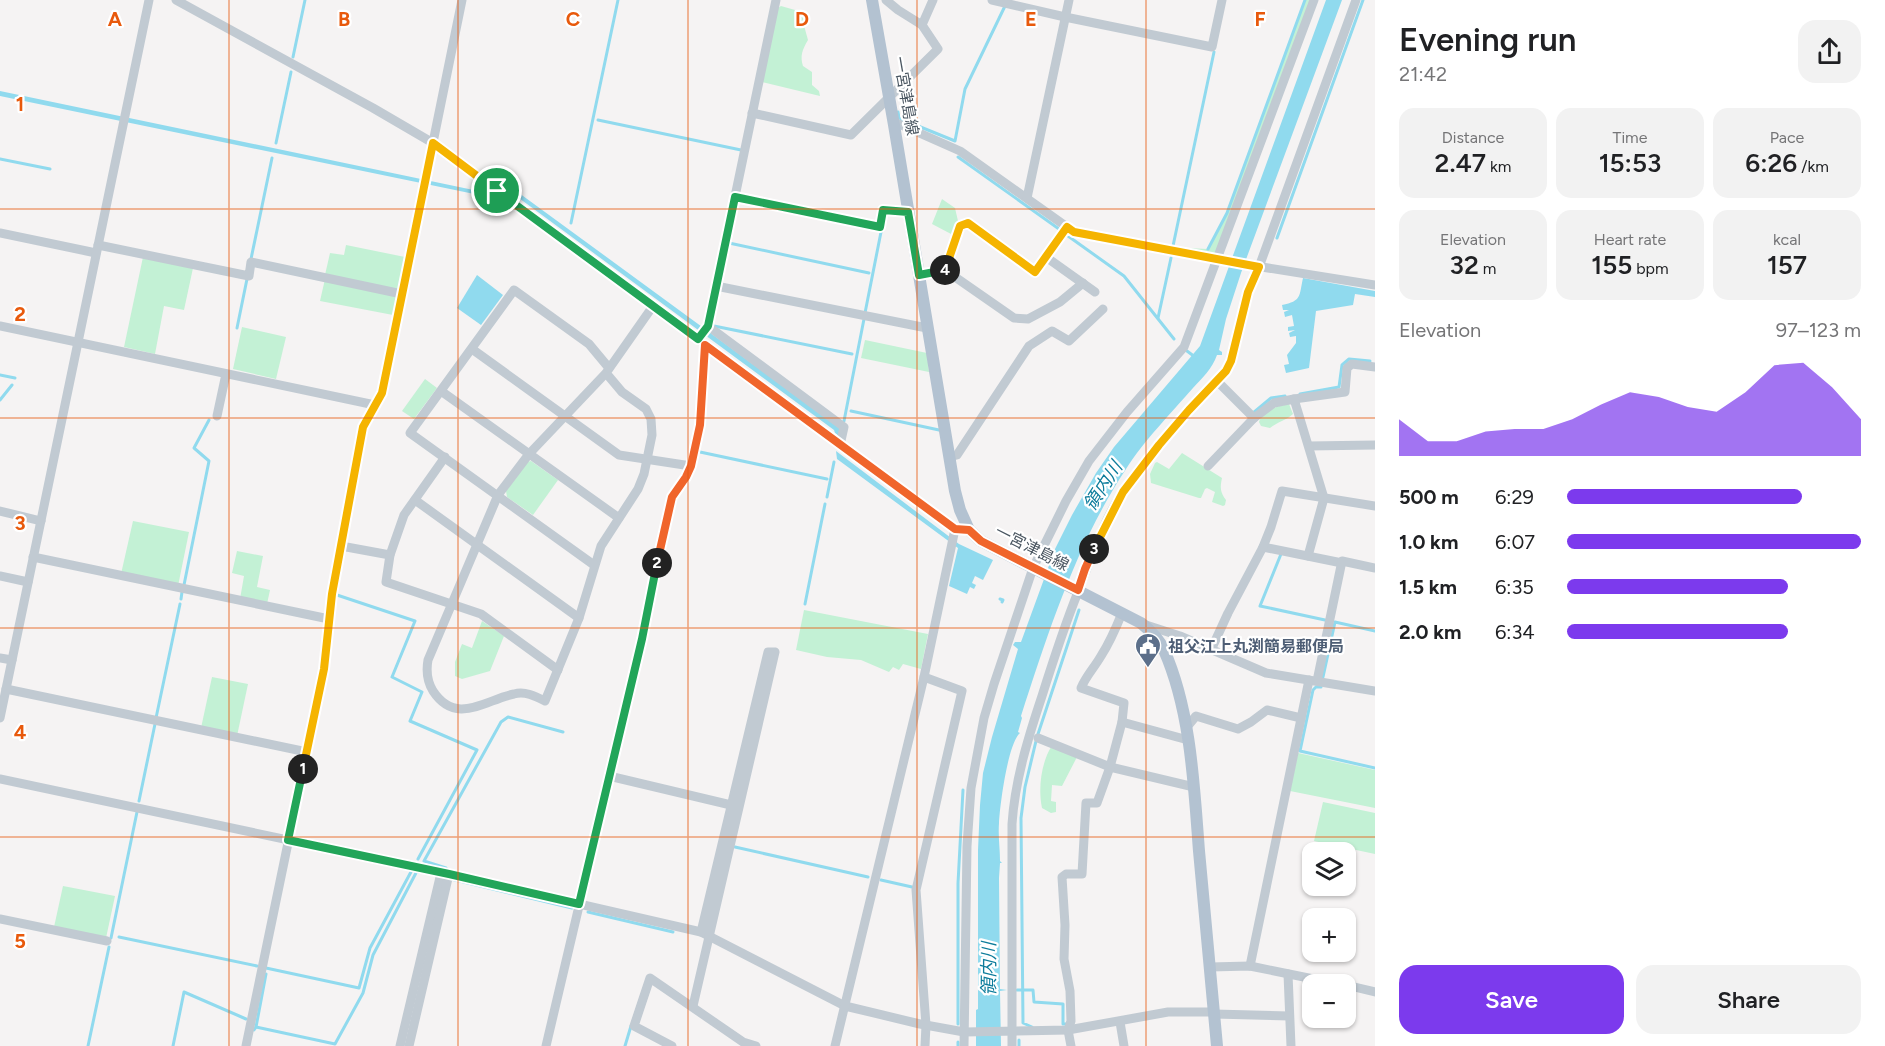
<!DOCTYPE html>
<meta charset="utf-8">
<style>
body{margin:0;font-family:Figtree,"Noto Sans JP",sans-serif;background:#f2f2f2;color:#202124;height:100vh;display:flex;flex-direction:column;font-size:22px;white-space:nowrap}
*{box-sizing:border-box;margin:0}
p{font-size:20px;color:#757577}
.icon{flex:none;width:33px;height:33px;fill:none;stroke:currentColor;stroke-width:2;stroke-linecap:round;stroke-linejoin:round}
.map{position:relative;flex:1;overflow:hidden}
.details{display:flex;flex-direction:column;background:#fff;width:510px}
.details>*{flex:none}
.tools{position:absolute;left:1302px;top:842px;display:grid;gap:12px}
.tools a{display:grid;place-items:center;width:54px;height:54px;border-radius:12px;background:#fff;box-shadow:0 2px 4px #0004;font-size:30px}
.pin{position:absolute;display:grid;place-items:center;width:51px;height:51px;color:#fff;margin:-26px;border:3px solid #fff;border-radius:50%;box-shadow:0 2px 6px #0007}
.km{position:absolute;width:30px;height:30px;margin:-15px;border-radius:50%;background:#222;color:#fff;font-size:16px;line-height:30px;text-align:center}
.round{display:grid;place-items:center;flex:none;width:63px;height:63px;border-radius:18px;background:#f2f2f2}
.summary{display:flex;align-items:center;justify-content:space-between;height:102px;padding:0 24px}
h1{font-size:33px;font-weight:600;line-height:45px}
.stats{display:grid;grid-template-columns:repeat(3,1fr);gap:9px;height:102px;padding:6px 24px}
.stats div{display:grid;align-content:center;border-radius:15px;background:#f2f2f2;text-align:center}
.stats b{font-size:26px;font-weight:600}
.stats small{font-size:16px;font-weight:400}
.stats p{font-size:16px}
.chart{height:168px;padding:12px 24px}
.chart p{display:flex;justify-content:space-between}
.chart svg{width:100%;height:108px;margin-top:6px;fill:#7c3aed;opacity:.7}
.button{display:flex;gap:12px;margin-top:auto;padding:12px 24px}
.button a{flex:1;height:69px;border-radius:18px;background:#7c3aed;color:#fff;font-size:24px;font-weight:600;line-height:69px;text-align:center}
.button a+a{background:#f2f2f2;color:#202124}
ul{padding:0 24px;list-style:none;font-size:20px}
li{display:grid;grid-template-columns:96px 72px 1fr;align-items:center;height:45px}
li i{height:15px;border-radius:8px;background:#7c3aed}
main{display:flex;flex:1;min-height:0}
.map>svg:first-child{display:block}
.green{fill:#c3f1d5}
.water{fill:#90daee}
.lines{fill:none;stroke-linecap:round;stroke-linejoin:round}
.stream{stroke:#90daee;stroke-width:3}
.minor{stroke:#c1cad2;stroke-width:9}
.major{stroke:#b3c2d1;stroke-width:12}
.split-1-casing{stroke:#fff;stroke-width:12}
.split-2-casing{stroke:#fff;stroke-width:12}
.split-3-casing{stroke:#fff;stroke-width:12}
.split-4-casing{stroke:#fff;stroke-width:12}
.split-5-casing{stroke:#fff;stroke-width:12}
.split-1{stroke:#f5b400;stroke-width:8}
.split-2{stroke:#22a559;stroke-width:8}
.split-3{stroke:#f0652b;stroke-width:8}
.split-4{stroke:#f5b400;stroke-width:8}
.split-5{stroke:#22a559;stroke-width:8}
.grid{fill:none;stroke:#e8590c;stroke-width:1.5;stroke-opacity:0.55}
.labels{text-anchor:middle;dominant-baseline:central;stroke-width:4.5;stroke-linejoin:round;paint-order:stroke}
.street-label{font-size:16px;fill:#4a5661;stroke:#fff}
.service-label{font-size:16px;font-weight:bold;fill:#4e5e75;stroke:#fff;text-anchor:start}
.water-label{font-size:18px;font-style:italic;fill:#0c7c9b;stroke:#fff}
.grid-label{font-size:20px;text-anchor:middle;font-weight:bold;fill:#e8590c;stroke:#fff;stroke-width:4.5;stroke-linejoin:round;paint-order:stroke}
</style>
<main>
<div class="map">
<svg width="1375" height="1046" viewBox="0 0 1375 1046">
<rect width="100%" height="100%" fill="#f5f3f3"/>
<g class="green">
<polygon points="1306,0 1311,0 1217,251 1213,255 1184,251 1186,248 1208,249 1227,213"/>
<path d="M781 6 809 14 803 22 808 40C802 50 800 56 803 66L812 72V85L819 91 820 96 762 82 778 8Z"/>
<polygon points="942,199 955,208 958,221 953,235 932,224"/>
<polygon points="346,245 405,257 398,288 396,290 325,275 330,253 344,255"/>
<polygon points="143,257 193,268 184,310 164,306 155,354 124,347"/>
<polygon points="325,279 397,297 393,315 320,301"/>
<polygon points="242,327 286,337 276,379 233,369"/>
<polygon points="865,340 927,353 929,372 861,358"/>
<polygon points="425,379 437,388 414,419 402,411"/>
<path d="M1289 404 1293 414C1287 420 1277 422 1270 428L1261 426 1259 422C1263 410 1277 406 1289 404Z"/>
<path d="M1182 453 1222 478C1220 487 1220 492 1226 500L1225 505 1223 506 1212 502 1215 492 1207 488 1205 489 1201 498H1199L1151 483 1150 474 1155 463 1157 462 1169 469Z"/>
<polygon points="531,461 558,480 533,515 507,497 506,491 527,462"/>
<polygon points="133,521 189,532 178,586 121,574"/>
<polygon points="237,551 263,556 257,587 270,590 267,604 240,599 244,576 232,573"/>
<polygon points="804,610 928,634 921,669 903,664 899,670 893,667 889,672 861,660 827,657 796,650"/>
<polygon points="482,621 504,636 490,671 462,679 455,676 455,662 462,644 472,648"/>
<polygon points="212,677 248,684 237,736 201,728"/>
<path d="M1051 747 1077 757 1062 786 1052 785 1051 801 1056 802V812L1051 813 1042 808C1038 789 1041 764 1051 747Z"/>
<polygon points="1298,753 1375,770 1375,808 1290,791"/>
<polygon points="1323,802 1375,813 1375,854 1314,841"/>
<polygon points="63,886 115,896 106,938 54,927"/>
</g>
<g class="water">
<path d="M1326 0H1342L1241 273 1226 319 1219 350 1222 352V355H1217C1212 369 1203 377 1193 388 1172 412 1143 442 1126 469 1076 545 1049 630 1021 716L1022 718 1018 732 1020 733C1008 743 1000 804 999 823 998 837 1000 848 1000 861L1002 863H1000L999 878 1000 989 1007 990 1000 991 1001 1046H976V1010L978 1009V850L980 805 983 773 992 737 1018 649 1013 645 1015 642H1021L1055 549 1072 515 1096 473 1114 447 1200 346Z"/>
<polygon points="0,91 483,192 504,182 839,427 840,437 835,433 834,430 504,187 484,196 0,96"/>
<polygon points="477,275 503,295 481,325 457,308"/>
<path d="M1303 278 1375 291V297L1355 294 1353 305 1316 311 1309 368 1286 373 1284 365 1289 364 1287 355 1296 343V336L1290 337 1289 333 1295 330 1288 331V327L1294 326 1292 315 1285 317 1284 312 1289 310H1283L1282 305C1302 301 1299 296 1303 278Z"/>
<polygon points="836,451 959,544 993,560 983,580 975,576 972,583 976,585 974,589 970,587 967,594 949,586 958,548 837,459"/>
</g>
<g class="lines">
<g class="stream">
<polyline points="293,57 305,0"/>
<polyline points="898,112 899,118 912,124"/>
<polyline points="598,120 741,150"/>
<polyline points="918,126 955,141 965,89 1005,6"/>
<polyline points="276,143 291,72"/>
<polyline points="958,157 1059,229"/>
<polyline points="0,159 50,169"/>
<polyline points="571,223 618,0"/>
<polyline points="1068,236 1124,276 1174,339"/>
<polyline points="1277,238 1363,0"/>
<polyline points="729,243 869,273"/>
<polyline points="1173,246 1214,52"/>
<polyline points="1208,249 1227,213 1305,0"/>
<polyline points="251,259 272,158"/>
<polyline points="865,313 882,227"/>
<polyline points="1158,318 1171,258"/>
<polyline points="714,326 852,354"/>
<polyline points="237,328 247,279"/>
<polyline points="1187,351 1195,357"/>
<polyline points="0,375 15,378"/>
<polyline points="1300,394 1339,387 1342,365 1349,359 1370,361"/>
<polyline points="0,400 12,385"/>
<polyline points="851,411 939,430"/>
<polyline points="1253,413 1271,398 1285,396"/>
<polyline points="844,421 864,319"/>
<polyline points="700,452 827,479"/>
<polyline points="827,497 834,462"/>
<polyline points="1281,554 1260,606 1325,620"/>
<polyline points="184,585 209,461 194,448 209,420"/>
<polyline points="337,595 415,621 392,677 422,692 410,721 477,750 418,859"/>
<polyline points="181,599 182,592"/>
<polyline points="1000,599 1003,600 1002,602"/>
<polyline points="805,604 825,504"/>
<polyline points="1323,677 1335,622 1375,631"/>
<polyline points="1321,687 1316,687 1313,690 1300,751 1375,768"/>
<polyline points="156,718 180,604"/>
<polyline points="1038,734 1079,610"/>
<polyline points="139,801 155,724"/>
<polyline points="735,847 868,877"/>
<polyline points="446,868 424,861 501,722 508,717 563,732"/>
<polyline points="451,879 572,908"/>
<polyline points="881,880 912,887"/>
<polyline points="588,912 673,932"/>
<polyline points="119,937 257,966"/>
<polyline points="111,938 137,812"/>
<polyline points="266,968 359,988 370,948 412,870"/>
<polyline points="1017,990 1033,990 1034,1002 1063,1004 1063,1024 1067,1024"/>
<polyline points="958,1024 958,883 963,790"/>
<polyline points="256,1027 266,974"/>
<polyline points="1032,1027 1023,1023 1021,818 1025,787 1036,741"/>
<polyline points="254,1030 256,1027 335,1044 363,993 373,955 417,871 419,872"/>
<polyline points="1019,1040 1019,1046"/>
<polyline points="88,1046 109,947"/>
<polyline points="173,1046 184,992 246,1019"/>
<polyline points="625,1046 631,1026"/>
<polyline points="958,1046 958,1042"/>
</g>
<g class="minor">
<polyline points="176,0 373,108 433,143 955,529 969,530"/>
<polyline points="886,0 898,10 922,25"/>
<polyline points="992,0 1065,17 1212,47 1222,0"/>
<polyline points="752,113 851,135 938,49 922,25 933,0"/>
<polyline points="894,125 899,124 960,151 1074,232 1218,260 1375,285"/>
<polyline points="735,197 880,227 883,210 908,212"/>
<polyline points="1027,198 1069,0"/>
<polyline points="0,233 96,253"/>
<polyline points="98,245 249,276 251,262 402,294"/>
<polyline points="1046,257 1095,292"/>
<polyline points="945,270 1014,318 1028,319 1060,302 1083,283"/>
<polyline points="919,275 945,270 961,226 968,223 1035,272 1067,227"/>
<polyline points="716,286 927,328"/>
<polyline points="0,326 375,405"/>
<polyline points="708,326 844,427 840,445"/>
<polyline points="697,339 708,326 776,0"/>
<polyline points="472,349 619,455 691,466"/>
<path d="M606 373 622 392 646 409 651 419 652 435 644 474 638 489 601 546 579 618 545 701C535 696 525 691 514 694 485 700 456 726 433 691 427 681 426 671 428 660L498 495 529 454 606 373 653 306"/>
<polyline points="1217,381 1254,418"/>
<polyline points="441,391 619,518"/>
<polyline points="1294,399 1345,392 1347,368 1352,364 1375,367"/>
<polyline points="217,416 226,374"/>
<polyline points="1309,446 1375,445"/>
<polyline points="445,457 404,515 390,555 386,582 481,614 558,670"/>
<polyline points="949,457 957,455 1029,346 1052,331 1069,341 1103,309"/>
<polyline points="1208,466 1254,418 1274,403 1294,399 1324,498 1308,556"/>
<polyline points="415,500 579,618"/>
<polyline points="0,511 41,521"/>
<polyline points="341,546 390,555"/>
<polyline points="1263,547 1342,563"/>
<polyline points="33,557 329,619"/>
<polyline points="594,565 410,433 514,290 589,344 609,368"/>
<polyline points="0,576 28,582"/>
<polyline points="1143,624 1180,636 1266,673 1375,691"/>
<polyline points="1211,650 1228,613 1263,547 1271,527 1282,491 1375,506"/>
<polyline points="0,658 12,660"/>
<polyline points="924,677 962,691 916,890 926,1025 925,1046"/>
<polyline points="1317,681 1342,561 1375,568"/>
<polyline points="6,689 307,752"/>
<polyline points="0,718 149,0"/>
<path d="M1122 722 1124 703 1081 688C1086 676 1094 668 1101 656 1110 642 1116 628 1122 613"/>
<polyline points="1186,728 1196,716 1238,729 1251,722 1267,710 1301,718"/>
<polyline points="1038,738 1110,767 1194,787"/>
<polyline points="609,776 731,805"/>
<polyline points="0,779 449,874 701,932 845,1006 920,1024 964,1032 1068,1030 1168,1012 1214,1012"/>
<polyline points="0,919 107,941"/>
<polyline points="1250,966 1309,680"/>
<polyline points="1210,967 1250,966 1338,984"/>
<polyline points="1288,974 1291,1046"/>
<polyline points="1346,985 1375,992"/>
<polyline points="693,1006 775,652 768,652 701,932"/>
<polyline points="1214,1014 1289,1016"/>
<polyline points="1120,1022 1124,1046"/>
<polyline points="246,1046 324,669 332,594 363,427 382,393 462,0"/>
<polyline points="400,1046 441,873"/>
<polyline points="409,1046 449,874"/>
<polyline points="546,1046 642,639 672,497 686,477 691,466 700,425 705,345"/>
<polyline points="672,1046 634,1026 650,978 743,1042 756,1046"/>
<polyline points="835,1046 924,677 955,529"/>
<polyline points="964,1046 967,846 971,788 984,718 994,684 1033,568 1066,501 1089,461 1127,412 1184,347 1314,0"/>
<path d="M1012 1046V824C1015 780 1028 738 1042 696 1053 661 1064 627 1078 592 1091 559 1102 523 1122 493 1152 448 1190 410 1226 371L1231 361 1248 292 1259 267 1356 0"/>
<polyline points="1071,1046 1068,1030 1071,1021 1070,991 1064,959 1065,925 1062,877 1066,874 1082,874 1086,803 1097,803 1110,767 1122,722 1188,740"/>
</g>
<path class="major" d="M872 0 894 125 955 491 960 510 969 530 981 541 1141 623C1151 631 1159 639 1164 650 1191 711 1194 786 1199 851 1205 916 1211 981 1217 1046"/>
</g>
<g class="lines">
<defs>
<polyline id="split-1" points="303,769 324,669 332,594 363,427 382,393 433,143 497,191"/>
<polyline id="split-2" points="303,769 288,840 449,874 579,904 642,639 657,563"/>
<polyline id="split-3" points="657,563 672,497 686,477 691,466 700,425 705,345 955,529 969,530 981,541 1078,590 1085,569 1094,549"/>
<polyline id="split-4" points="945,270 960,226 968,223 1035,272 1067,227 1074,232 1259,267 1248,292 1231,361 1226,371 1189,410 1159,445 1123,492 1094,549"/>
<polyline id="split-5" points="497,191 698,339 708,326 735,197 880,227 883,210 908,212 919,275 945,270"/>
</defs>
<use href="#split-1" class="split-1-casing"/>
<use href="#split-2" class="split-2-casing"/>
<use href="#split-3" class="split-3-casing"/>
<use href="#split-4" class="split-4-casing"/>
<use href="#split-5" class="split-5-casing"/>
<use href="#split-1" class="split-1"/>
<use href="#split-2" class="split-2"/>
<use href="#split-3" class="split-3"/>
<use href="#split-4" class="split-4"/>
<use href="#split-5" class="split-5"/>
</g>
<path class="grid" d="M229 0V1046M458 0V1046M688 0V1046M917 0V1046M1146 0V1046M0 209H1375M0 418H1375M0 628H1375M0 837H1375"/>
<defs>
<symbol id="civic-pin" viewBox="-11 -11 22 30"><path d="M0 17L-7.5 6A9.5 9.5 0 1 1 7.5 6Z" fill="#5c6f8a" stroke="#fff"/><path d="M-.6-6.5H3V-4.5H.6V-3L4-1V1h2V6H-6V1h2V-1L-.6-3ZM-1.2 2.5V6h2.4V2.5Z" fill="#fff"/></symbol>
</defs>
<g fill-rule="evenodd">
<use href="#civic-pin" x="1133" y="631" width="30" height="40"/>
</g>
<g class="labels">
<g class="street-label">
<text transform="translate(906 96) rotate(80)">一宮津島線</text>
<text transform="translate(1032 548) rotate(27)">一宮津島線</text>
</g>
<g class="service-label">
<text x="1168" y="646">祖父江上丸渕簡易郵便局</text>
</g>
<g class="water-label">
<text transform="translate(1103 486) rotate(-57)">領内川</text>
<text transform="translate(989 969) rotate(-90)">領内川</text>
</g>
</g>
<g class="grid-label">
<text x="115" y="26">A</text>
<text x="344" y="26">B</text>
<text x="573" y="26">C</text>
<text x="802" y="26">D</text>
<text x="1031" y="26">E</text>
<text x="1260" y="26">F</text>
<text x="20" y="111">1</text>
<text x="20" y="321">2</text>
<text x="20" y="530">3</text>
<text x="20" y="739">4</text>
<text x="20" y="948">5</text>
</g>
</svg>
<div class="tools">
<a><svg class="icon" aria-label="layers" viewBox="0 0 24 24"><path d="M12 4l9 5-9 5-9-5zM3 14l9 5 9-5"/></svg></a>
<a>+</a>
<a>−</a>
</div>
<div class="pin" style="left:497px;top:191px;background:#1e9e55"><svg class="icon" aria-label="arrive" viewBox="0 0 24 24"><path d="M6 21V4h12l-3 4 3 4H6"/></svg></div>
<b class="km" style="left:303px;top:769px">1</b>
<b class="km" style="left:657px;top:563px">2</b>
<b class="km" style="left:1094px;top:549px">3</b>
<b class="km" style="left:945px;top:270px">4</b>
</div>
<section class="details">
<div class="summary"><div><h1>Evening run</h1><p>21:42</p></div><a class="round"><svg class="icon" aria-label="share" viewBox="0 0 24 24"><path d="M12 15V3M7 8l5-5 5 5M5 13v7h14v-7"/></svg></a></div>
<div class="stats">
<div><p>Distance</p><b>2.47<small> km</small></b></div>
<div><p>Time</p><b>15:53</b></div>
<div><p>Pace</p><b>6:26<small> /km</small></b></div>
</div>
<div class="stats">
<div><p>Elevation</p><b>32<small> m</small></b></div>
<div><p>Heart rate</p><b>155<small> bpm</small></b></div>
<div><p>kcal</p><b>157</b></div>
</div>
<div class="chart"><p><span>Elevation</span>97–123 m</p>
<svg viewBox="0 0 160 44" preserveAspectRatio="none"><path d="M0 44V29L10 38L20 38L30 34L40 33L50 33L60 29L70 23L80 18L90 20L100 24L110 26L120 18L130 7L140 6L150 16L160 29V44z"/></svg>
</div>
<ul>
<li><b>500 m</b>6:29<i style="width:80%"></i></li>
<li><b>1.0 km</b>6:07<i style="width:100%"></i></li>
<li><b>1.5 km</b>6:35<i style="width:75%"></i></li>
<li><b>2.0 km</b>6:34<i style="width:75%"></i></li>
</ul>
<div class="button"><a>Save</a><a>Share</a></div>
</section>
</main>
